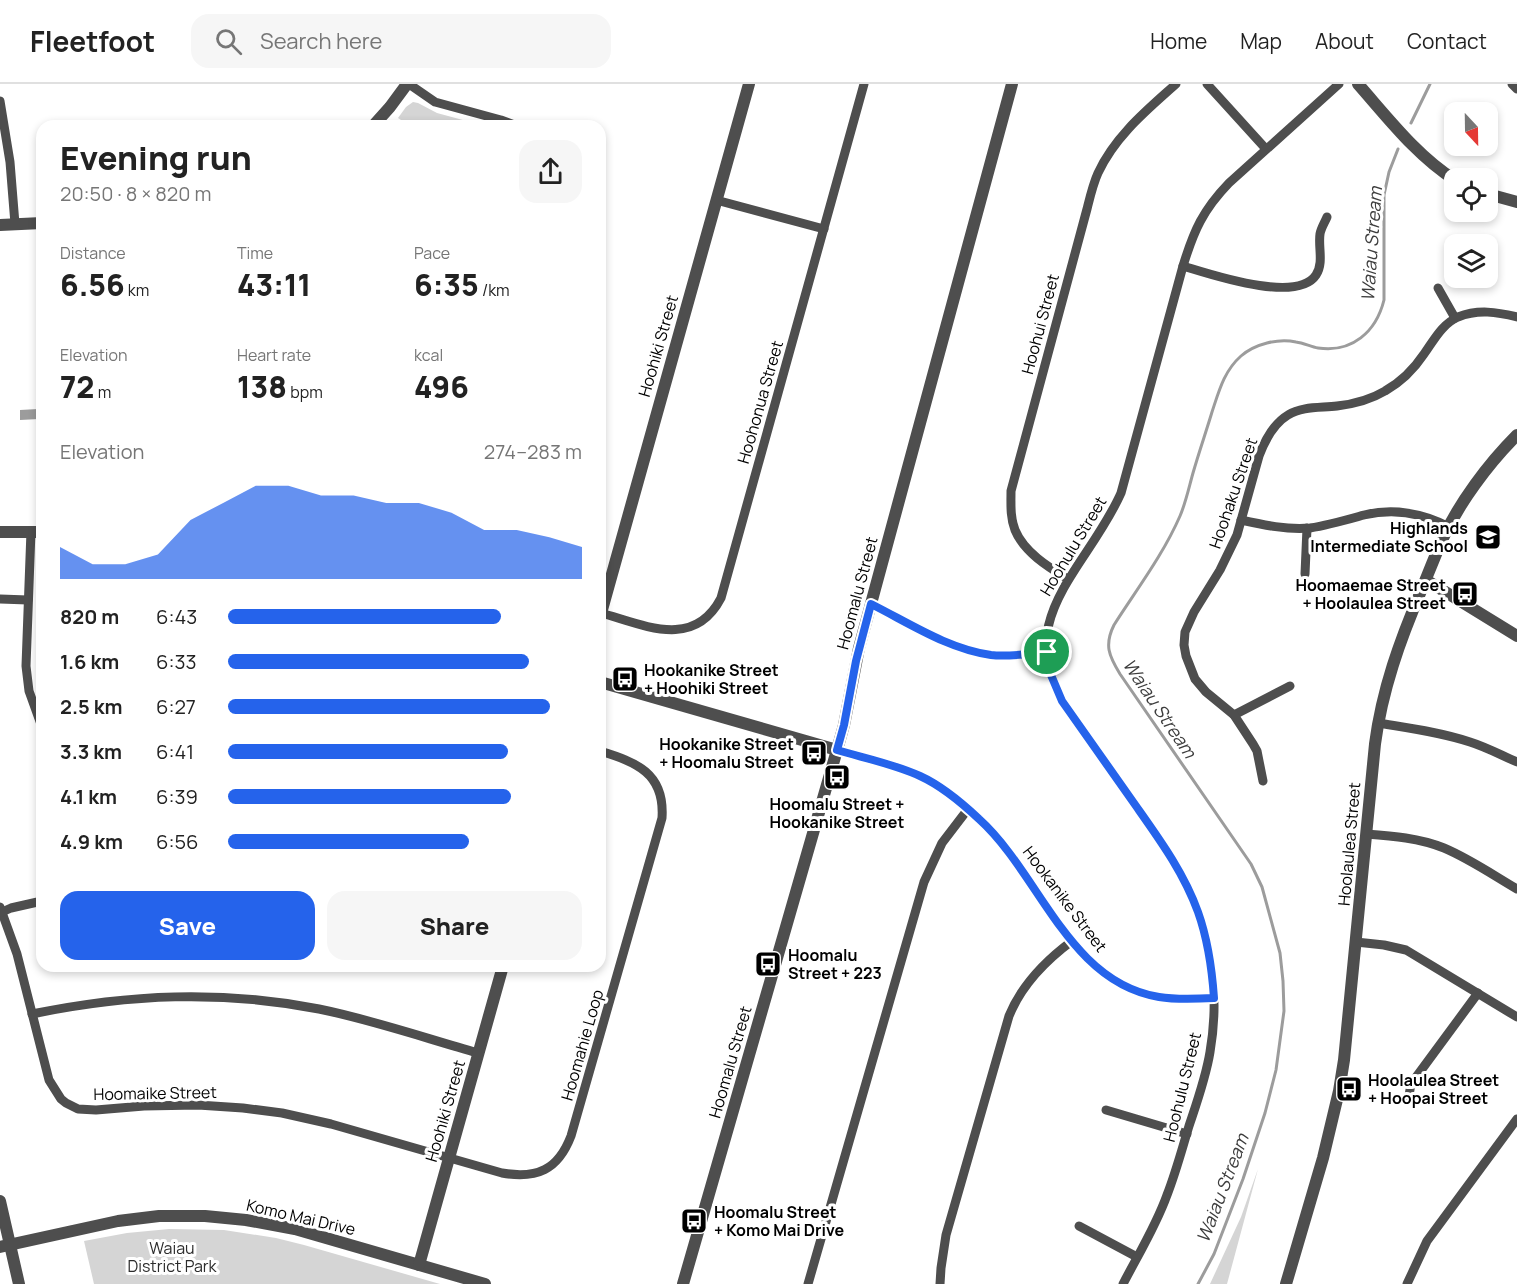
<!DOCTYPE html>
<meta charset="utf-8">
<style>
body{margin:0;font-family:Manrope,sans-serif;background:#f6f6f6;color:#222;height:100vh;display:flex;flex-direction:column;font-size:22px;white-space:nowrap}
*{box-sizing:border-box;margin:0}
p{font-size:20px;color:#767676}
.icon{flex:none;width:33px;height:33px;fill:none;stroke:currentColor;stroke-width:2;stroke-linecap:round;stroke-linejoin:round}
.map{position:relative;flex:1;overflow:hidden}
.panel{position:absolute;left:36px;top:36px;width:570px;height:852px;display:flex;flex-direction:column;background:#fff;border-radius:18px;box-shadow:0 3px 9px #0003}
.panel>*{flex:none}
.needle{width:39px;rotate:158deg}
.fabs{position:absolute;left:1444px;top:18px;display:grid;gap:12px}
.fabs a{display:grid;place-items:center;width:54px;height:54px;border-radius:12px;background:#fff;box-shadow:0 3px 9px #0003;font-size:30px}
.pin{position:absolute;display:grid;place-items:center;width:51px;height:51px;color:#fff;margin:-26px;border:3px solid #fff;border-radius:50%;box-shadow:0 2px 6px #0007}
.round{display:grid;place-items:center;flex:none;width:63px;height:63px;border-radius:18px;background:#f6f6f6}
.overview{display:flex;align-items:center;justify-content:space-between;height:102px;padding:0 24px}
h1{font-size:33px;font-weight:800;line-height:45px}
.stats{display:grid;grid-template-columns:repeat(3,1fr);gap:9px;height:102px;padding:6px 24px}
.stats div{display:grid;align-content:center}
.stats b{font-size:30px;font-weight:800}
.stats small{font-size:16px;font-weight:400}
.stats p{font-size:16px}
.chart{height:168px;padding:12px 24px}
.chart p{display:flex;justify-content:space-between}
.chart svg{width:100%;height:108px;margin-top:6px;fill:#2563eb;opacity:.7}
.cta{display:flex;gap:12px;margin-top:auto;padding:12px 24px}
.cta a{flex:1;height:69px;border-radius:18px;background:#2563eb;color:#fff;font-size:24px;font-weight:800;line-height:69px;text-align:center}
.cta a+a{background:#f6f6f6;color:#222}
ul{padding:0 24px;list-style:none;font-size:20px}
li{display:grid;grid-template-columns:96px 72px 1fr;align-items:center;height:45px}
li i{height:15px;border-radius:8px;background:#2563eb}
header{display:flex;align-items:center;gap:36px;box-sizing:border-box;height:84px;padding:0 30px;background:#fff;border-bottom:2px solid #e0e0e0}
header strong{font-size:28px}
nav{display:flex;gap:33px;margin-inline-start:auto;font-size:21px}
.search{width:420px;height:54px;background:#f6f6f6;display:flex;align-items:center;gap:15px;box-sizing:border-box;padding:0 21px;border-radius:18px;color:#767676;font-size:22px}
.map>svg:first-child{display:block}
.green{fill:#d5d5d5}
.water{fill:#9c9c9c}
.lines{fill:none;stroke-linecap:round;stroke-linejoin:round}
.stream{stroke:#9c9c9c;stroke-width:3}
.minor{stroke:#4e4e4e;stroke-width:9}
.tertiary{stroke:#4e4e4e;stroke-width:12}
.route-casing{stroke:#fff;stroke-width:12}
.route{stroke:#2563eb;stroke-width:8}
.labels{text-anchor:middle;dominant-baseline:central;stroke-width:6;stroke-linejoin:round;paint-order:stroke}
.street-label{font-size:16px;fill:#000;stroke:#fff}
.poi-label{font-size:16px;font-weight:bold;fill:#000;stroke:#fff;text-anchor:start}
.park-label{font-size:16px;fill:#2c2c2c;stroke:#fff}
.water-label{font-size:18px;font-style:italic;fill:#3d3d3d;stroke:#fff}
</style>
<header>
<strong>Fleetfoot</strong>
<div class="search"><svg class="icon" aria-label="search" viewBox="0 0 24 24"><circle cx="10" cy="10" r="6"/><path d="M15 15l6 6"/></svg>Search here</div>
<nav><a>Home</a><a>Map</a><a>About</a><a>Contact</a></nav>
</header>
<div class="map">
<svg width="1517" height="1200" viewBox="0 0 1517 1200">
<rect width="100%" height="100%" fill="#fff"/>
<g class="green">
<polygon points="413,18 418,19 437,29 485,42 391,42 393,39 397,41 401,36 398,34 406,23"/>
<polygon points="1258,1085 1227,1200 1210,1200 1241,1133"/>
<polygon points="169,1145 224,1146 276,1154 304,1161 440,1200 94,1200 84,1157 127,1149"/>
</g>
<polygon class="water" points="38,325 39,335 20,336 20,326"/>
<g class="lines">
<g class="stream">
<polyline points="1411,39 1430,0"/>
<path d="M1198 1200 1214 1170 1243 1095 1265 1029 1276 986 1284 927 1283 897 1280 869 1262 803 1251 780 1120 590C1109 572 1104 561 1114 541 1137 505 1163 471 1180 432 1186 418 1189 403 1193 389 1199 368 1206 348 1212 328 1219 307 1224 287 1241 272 1255 260 1278 254 1296 258 1304 259 1311 263 1318 264 1352 269 1376 248 1384 216V111L1389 88 1398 65"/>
</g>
<g class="minor">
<polyline points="409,0 435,18 501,36 517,42"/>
<polyline points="1207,0 1266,65"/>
<polyline points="1512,0 1517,5"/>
<polyline points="0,17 10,78 15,140"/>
<polyline points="716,116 824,145"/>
<path d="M1183 182C1210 190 1297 220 1316 191 1324 179 1318 163 1320 150 1321 144 1325 138 1327 133"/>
<polyline points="1438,204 1455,234"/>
<path d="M1241 436C1264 441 1287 446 1310 444 1329 441 1346 436 1364 431 1393 424 1423 429 1449 443"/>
<polyline points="31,447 26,582 29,607 42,643"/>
<polyline points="1305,490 1307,444"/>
<path d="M1068 495C1048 483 1024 468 1015 446 1010 433 1011 420 1011 407L1087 125C1090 113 1093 100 1098 89 1115 52 1147 26 1176 0"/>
<polyline points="0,515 28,516"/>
<path d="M871 520C908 538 950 566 991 571 1009 573 1028 570 1047 569"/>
<path d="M601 529C644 541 694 566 721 514L864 0"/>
<polyline points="1234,631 1290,602"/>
<path d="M1378 639C1408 644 1440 648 1470 658 1486 663 1501 671 1517 678"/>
<path d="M837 666C862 674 888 679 912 688 937 698 959 716 979 735 1040 790 1069 898 1159 913 1177 916 1196 915 1214 914"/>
<path d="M1263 697 1257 667 1253 660 1234 631 1206 608 1195 595 1186 572 1184 561 1185 548 1194 528 1220 486 1237 451 1259 372C1265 356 1273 340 1288 331 1302 322 1321 324 1337 322 1354 320 1370 316 1385 307 1401 298 1414 285 1424 270 1434 256 1442 240 1458 233 1478 225 1497 228 1517 233"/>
<path d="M1366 750C1393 752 1419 754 1444 764 1470 775 1493 791 1517 805"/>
<path d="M0 823 17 870 49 996 61 1015 66 1019 78 1025 96 1026 144 1022 198 1021 243 1024 282 1029 331 1040 502 1089C537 1095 558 1086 571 1052L662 734C665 689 636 678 600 667"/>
<polyline points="2,828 11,824 42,817"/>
<polyline points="1356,858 1384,861 1406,866 1517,933"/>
<path d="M32 930C129 910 221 906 319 925 373 936 425 954 478 969"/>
<polyline points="1408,1017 1411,1000 1478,909"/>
<polyline points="1106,1026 1187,1050"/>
<polyline points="1079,1142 1137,1173"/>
<polyline points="808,1200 924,798 942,759 968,725"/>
<path d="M940 1200 941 1184 946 1151 1009 932C1022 900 1045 877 1072 857"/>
<path d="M1123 1200C1138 1171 1156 1142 1167 1111 1176 1088 1182 1065 1189 1042 1197 1018 1206 993 1210 968 1220 910 1211 852 1186 800 1174 774 1156 751 1140 727 1116 694 1093 661 1069 627 1007 537 1087 486 1121 409L1183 182C1194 146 1203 126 1229 99L1339 0"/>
<polyline points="1407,1200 1427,1157 1517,1035"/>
</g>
<g class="tertiary">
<path d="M1358 0C1388 34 1417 72 1455 96"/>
<polyline points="373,42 390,23 407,0"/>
<polyline points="1488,110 1517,118"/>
<polyline points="0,141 42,139"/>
<polyline points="0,448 42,448"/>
<polyline points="1426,496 1517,552"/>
<polyline points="600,533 749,0"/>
<polyline points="600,598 837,666"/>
<polyline points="0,1117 19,1200"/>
<polyline points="0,1163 118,1137 159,1132 205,1132 246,1136 295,1145 485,1200"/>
<polyline points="419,1181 503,882"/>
<polyline points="683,1200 837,666 844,641 859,564 1012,0"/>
<path d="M1286 1200 1323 1074 1339 1007 1344 976 1375 660C1382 606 1400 556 1421 507 1428 490 1435 472 1442 456 1459 419 1488 380 1517 351"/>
</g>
</g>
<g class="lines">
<defs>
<path id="route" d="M871 520C909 539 948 565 991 571 1009 573 1028 570 1047 568L1051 591 1062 617C1087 652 1111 687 1136 722 1160 756 1184 789 1198 828 1208 856 1212 885 1214 914 1196 915 1177 916 1159 913 1068 898 1040 790 979 735 961 718 942 702 920 692 894 680 864 674 837 666L844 641 856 577Z"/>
</defs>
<use href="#route" class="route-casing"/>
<use href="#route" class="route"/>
</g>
<defs>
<symbol id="school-square" viewBox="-11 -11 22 22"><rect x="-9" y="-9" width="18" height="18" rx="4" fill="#000" stroke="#fff"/><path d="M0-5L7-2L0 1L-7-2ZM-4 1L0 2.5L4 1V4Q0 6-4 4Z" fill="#fff"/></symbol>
<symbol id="bus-square" viewBox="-11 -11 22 22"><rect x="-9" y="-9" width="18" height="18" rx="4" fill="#000" stroke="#fff"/><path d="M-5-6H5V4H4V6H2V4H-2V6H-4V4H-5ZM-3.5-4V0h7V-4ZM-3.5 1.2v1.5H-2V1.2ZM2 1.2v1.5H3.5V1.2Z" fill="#fff"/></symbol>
</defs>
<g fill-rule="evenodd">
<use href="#school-square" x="1473" y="438" width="30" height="30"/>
<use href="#bus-square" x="1450" y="495" width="30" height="30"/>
<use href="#bus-square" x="610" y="580" width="30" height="30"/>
<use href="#bus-square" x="799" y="654" width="30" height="30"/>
<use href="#bus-square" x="822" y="678" width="30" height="30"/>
<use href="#bus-square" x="753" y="865" width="30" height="30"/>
<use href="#bus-square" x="1334" y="990" width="30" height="30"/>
<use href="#bus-square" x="679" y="1122" width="30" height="30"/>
</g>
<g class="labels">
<g class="street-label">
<text transform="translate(1040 240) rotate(-75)">Hoohui Street</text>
<text transform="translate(658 262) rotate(-74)">Hoohiki Street</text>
<text transform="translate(760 318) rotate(-74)">Hoohonua Street</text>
<text transform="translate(1233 409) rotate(-71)">Hoohaku Street</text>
<text transform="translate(1073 462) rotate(-59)">Hoohulu Street</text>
<text transform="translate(857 509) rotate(-75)">Hoomalu Street</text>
<text transform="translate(1349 760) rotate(-85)">Hoolaulea Street</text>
<text transform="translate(1065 815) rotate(53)">Hookanike Street</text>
<text transform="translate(582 961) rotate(-74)">Hoomahie Loop</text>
<text transform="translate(730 978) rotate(-74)">Hoomalu Street</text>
<text transform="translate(1182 1003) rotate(-76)">Hoohulu Street</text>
<text transform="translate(155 1009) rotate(-1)">Hoomaike Street</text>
<text transform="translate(445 1027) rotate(-74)">Hoohiki Street</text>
<text transform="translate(301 1133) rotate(13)">Komo Mai Drive</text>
</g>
<g class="poi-label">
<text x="1468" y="444" text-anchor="end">Highlands<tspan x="1468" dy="18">Intermediate School</tspan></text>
<text x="1446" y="501" text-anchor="end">Hoomaemae Street<tspan x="1446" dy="18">+ Hoolaulea Street</tspan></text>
<text x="644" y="586">Hookanike Street<tspan x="644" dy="18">+ Hoohiki Street</tspan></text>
<text x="794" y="660" text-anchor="end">Hookanike Street<tspan x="794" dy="18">+ Hoomalu Street</tspan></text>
<text x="837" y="720" text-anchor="middle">Hoomalu Street +<tspan x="837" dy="18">Hookanike Street</tspan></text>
<text x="788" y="871">Hoomalu<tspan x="788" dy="18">Street + 223</tspan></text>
<text x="1368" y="996">Hoolaulea Street<tspan x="1368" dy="18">+ Hoopai Street</tspan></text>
<text x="714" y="1128">Hoomalu Street<tspan x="714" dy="18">+ Komo Mai Drive</tspan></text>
</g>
<g class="park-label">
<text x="172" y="1164">Waiau<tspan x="172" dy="18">District Park</tspan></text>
</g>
<g class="water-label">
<text transform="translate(1371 160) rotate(-86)">Waiau Stream</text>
<text transform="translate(1160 624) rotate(56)">Waiau Stream</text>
<text transform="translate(1222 1104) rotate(-69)">Waiau Stream</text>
</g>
</g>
</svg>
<div class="fabs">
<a><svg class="needle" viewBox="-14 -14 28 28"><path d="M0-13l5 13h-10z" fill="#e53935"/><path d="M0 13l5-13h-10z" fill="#767676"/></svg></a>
<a><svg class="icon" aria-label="locate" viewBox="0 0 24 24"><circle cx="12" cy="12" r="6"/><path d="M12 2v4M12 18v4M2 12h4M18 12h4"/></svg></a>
<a><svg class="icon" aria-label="layers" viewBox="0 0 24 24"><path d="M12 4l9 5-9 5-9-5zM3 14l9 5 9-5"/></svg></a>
</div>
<div class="pin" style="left:1047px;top:568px;background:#1e9e55"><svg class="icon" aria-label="arrive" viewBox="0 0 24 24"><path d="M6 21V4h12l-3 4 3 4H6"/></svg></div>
<section class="panel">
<div class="overview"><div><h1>Evening run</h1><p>20:50 · 8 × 820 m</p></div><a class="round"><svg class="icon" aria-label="share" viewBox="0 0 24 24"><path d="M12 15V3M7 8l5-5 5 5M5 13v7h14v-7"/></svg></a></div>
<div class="stats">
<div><p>Distance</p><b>6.56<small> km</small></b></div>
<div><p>Time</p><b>43:11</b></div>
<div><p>Pace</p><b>6:35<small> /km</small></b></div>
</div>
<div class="stats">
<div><p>Elevation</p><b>72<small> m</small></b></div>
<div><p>Heart rate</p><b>138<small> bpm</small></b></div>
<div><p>kcal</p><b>496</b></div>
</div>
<div class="chart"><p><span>Elevation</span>274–283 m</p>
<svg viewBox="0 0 160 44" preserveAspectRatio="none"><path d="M0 44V31L10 38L20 38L30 34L40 20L50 13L60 6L70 6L80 10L90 10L100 13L110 13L120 17L130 24L140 24L150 27L160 31V44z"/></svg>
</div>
<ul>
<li><b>820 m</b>6:43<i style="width:77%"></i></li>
<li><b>1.6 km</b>6:33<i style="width:85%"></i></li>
<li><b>2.5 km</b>6:27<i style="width:91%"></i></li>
<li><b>3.3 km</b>6:41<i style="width:79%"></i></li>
<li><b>4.1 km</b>6:39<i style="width:80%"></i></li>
<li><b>4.9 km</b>6:56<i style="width:68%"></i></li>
</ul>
<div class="cta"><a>Save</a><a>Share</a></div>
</section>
</div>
